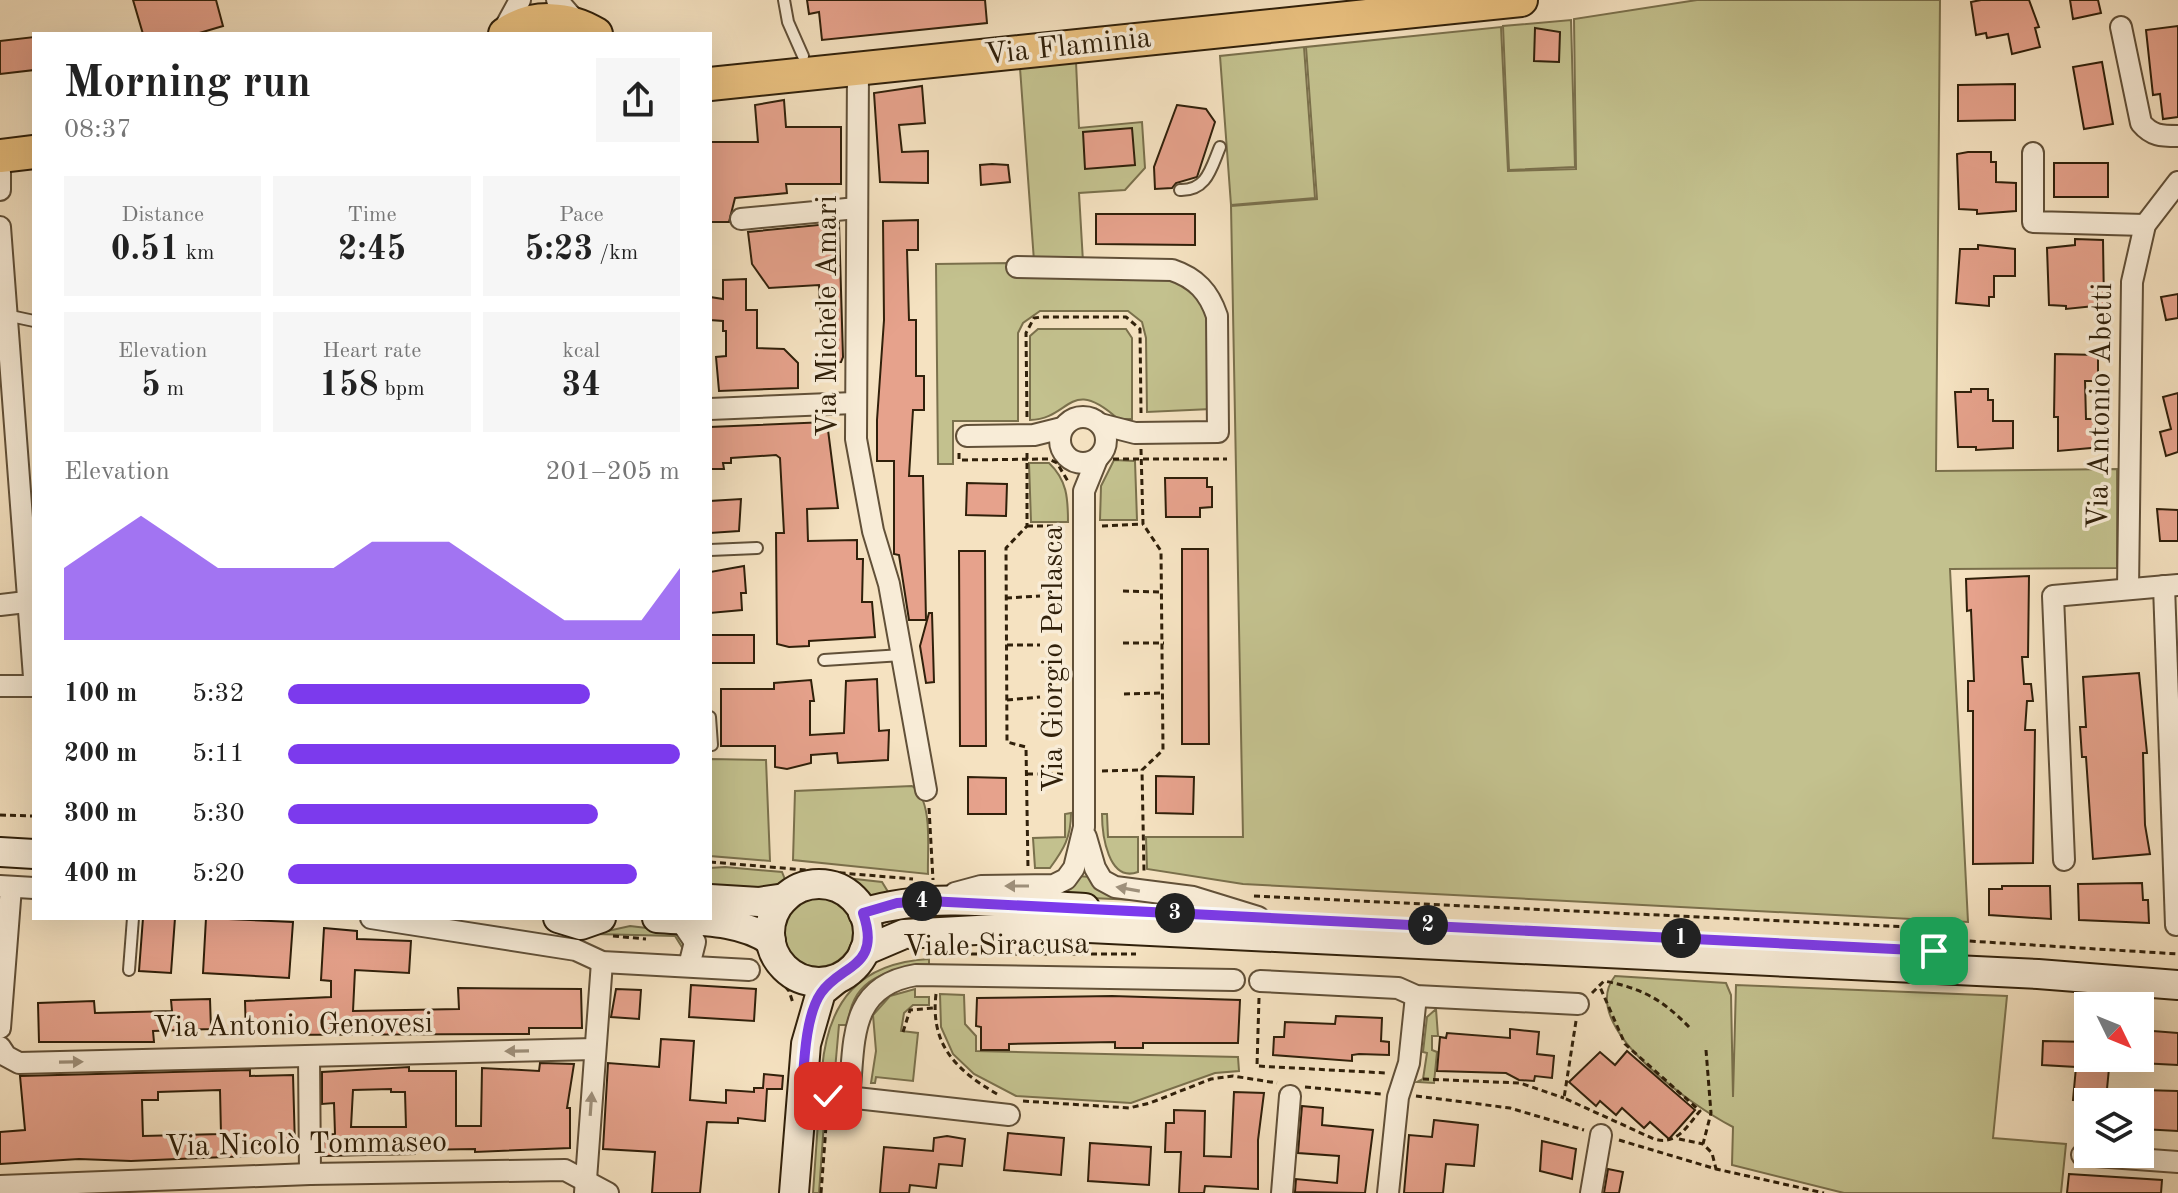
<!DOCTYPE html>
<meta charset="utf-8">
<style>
body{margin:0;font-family:"Old Standard TT",serif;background:#f6f6f6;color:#222;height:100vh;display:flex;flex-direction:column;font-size:30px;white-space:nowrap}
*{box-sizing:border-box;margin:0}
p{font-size:26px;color:#767676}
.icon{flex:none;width:44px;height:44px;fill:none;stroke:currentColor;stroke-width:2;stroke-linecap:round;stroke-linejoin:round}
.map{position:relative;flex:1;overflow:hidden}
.sheet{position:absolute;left:32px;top:32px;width:680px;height:888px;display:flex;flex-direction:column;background:#fff;border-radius:0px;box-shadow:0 8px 32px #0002}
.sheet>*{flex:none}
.needle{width:52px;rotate:133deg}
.tools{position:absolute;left:2074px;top:992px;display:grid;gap:16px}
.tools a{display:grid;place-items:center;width:80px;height:80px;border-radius:0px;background:#fff;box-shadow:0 8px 32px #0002;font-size:40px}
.pin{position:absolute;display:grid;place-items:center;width:68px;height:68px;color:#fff;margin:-34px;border-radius:16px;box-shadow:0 4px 12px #0006}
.km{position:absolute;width:40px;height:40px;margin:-20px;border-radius:50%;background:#222;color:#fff;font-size:22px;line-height:40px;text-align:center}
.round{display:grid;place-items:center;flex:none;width:84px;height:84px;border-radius:0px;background:#f6f6f6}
.head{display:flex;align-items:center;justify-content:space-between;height:136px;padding:0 32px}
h1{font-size:44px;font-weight:800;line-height:60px}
.figures{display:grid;grid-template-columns:repeat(3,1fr);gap:12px;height:136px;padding:8px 32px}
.figures div{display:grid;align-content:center;border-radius:0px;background:#f6f6f6;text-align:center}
.figures b{font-size:34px;font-weight:800}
.figures small{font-size:22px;font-weight:400}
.figures p{font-size:22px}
.chart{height:224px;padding:16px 32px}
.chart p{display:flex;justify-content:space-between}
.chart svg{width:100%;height:144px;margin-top:8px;fill:#7c3aed;opacity:.7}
ul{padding:0 32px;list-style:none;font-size:26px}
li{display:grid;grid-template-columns:128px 96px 1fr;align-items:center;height:60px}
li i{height:20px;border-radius:10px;background:#7c3aed}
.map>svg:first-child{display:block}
.green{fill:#c3c18e;stroke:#7a704c;stroke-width:2}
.building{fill:#e6a28c;stroke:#30200a;stroke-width:2;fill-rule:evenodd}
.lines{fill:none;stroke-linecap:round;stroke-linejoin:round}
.lane-casing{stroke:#615038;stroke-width:14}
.street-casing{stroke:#615038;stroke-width:24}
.secondary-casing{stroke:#30200a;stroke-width:32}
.primary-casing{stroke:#30200a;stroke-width:36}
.path{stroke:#30200a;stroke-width:3;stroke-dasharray:6 4;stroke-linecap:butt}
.lane{stroke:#f8ecd7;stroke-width:10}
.street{stroke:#f8ecd7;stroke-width:20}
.secondary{stroke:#f8ecd7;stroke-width:28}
.primary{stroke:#eac180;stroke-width:32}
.oneway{fill:#9e907b}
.route-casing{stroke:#fff;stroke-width:16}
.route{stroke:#7c3aed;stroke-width:10}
.labels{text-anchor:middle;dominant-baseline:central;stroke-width:7;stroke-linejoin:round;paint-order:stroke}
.street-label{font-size:30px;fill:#30200a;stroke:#f8ecd7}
</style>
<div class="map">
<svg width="2178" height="1193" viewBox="0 0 2178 1193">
<rect width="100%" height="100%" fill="#f5e2c1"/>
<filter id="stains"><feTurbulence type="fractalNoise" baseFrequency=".0025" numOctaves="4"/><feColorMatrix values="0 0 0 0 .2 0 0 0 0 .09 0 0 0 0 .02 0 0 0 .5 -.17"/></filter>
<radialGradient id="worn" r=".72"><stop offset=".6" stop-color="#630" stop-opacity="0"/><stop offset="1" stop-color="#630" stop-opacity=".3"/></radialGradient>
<g class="green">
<polygon points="1697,0 1940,0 1936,471 2117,469 2117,568 1950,569 1968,922 1243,884 1147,869 1146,837 1243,837 1231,206 1317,199 1306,47 1501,27 1508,171 1576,169 1574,19"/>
<polygon points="1571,20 1575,167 1509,170 1503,26"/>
<polygon points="1304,47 1315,198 1231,205 1220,56"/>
<polygon points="1076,62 1079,128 1142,122 1145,168 1125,190 1079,193 1083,262 1034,261 1020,68"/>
<polygon points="1011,263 1013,277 1169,276 1198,294 1211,320 1211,409 1147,412 1146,338 1142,322 1128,311 1040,311 1023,323 1018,333 1018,421 953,421 953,464 938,464 936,264"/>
<path d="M1038 329H1126L1132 338V419H1118C1069 375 1071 419 1030 420V336Z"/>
<polygon points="1114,460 1135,461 1137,520 1100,520 1101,486"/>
<path d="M1029 463H1049C1067 480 1068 498 1068 522H1031Z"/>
<polygon points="710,759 766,760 770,861 710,856"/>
<path d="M912 786C934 800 927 851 928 874L793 860 795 791Z"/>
<path d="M1071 813C1071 837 1064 849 1050 868H1035L1033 838 1065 837V814Z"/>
<path d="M1102 814H1107L1108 837H1138V872C1108 883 1102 834 1102 814Z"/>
<polygon points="725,867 782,872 786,882 769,890 710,887 710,868"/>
<polygon points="1076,876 1092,877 1159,901 1022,895"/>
<polygon points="837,877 882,882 890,895 870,895"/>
<circle cx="818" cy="932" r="35"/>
<polygon points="630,926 680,932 688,948 683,949 675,936 594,934"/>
<path d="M929 959V967C890 968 851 977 848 1025H839L835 1070 822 1069C828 1001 859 963 929 959Z"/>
<path d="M1615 976 1726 983 1731 995 1733 1097 1736 985 2007 996 1993 1138 2066 1144 2061 1193H1844L1732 1165 1733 1127C1694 1107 1575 1026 1615 976Z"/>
<polygon points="915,989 915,997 929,997 929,1005 913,1005 904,1013 901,1031 918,1033 913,1081 876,1077 875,1083 871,1083 876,1051 873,1015 890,996"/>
<polygon points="940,994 964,995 965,1024 976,1036 976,1051 1238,1057 1239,1071 1215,1073 1131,1103 1016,1096 974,1074 953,1054 941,1027"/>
<polygon points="1436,1009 1438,1036 1432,1036 1432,1050 1437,1052 1434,1083 1417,1082 1423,1079 1427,1053 1423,1052 1427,1017"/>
<polygon points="818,1122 824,1122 819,1193 813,1193"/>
</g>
<g class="building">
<polygon points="133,0 216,0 223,26 196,34 143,34"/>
<polygon points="807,0 985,0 987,23 822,40 819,12 809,14"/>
<polygon points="1981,0 2029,0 2039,27 2035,28 2040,47 2012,54 2008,34 1987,38 1986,33 1976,35 1971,2"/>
<polygon points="2070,0 2098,0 2101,13 2073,19"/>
<polygon points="2178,26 2178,117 2163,119 2160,94 2153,95 2146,30"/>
<polygon points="1535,28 1560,32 1559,62 1534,61"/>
<polygon points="34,37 34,70 0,74 0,41"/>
<polygon points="2102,62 2113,124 2084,129 2073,67"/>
<polygon points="2015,84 2015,120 1958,121 1958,85"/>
<polygon points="922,86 925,123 899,125 902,152 928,151 928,183 880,182 874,93"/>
<polygon points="784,100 786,127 841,127 841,184 786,184 787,193 735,198 729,222 710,222 710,142 758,142 755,105"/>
<polygon points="1177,105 1206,109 1215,122 1197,177 1176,183 1172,188 1155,189 1154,167"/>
<polygon points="1132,128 1135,165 1085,169 1083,132"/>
<polygon points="1968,152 1991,152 1991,162 1996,162 1996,182 2016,183 2016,211 1977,214 1977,210 1959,209 1957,154"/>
<rect x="2054" y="163" width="54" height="34"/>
<polygon points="992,164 1008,165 1010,182 981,185 980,165"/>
<polygon points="1096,214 1195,214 1195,245 1096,244"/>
<polygon points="918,220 918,250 907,250 909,320 916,320 916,376 924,376 924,410 913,410 909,476 923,476 926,620 909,620 899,555 894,554 894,461 877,461 877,420 884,320 883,221"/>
<polygon points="839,223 843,357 841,362 823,363 819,285 769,288 752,264 748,232"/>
<polygon points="2075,239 2103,240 2104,305 2066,309 2066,306 2049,305 2047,248 2075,245"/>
<polygon points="1978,245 2015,249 2015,276 1994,276 1994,297 1989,297 1989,306 1956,303 1960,249 1978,249"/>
<polygon points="746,279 746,310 757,310 757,348 784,349 798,363 798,388 719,391 716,357 726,356 726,331 723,331 723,321 710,320 710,297 723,299 723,280"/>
<polygon points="2178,294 2178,318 2166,320 2161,297"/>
<polygon points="2055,354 2098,355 2098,381 2085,381 2086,419 2102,419 2102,447 2058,451 2058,417 2054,417"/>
<polygon points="1971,389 1988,389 1988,400 1993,400 1993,421 2013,421 2013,448 1976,450 1976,447 1958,447 1955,392 1971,392"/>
<polygon points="2178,393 2178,452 2166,456 2160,432 2171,429 2163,397"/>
<polygon points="827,422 838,508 807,509 808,541 857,540 857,559 863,559 862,602 872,602 875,637 809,641 809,646 789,647 777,644 776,533 784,533 780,458 776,455 731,458 731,463 723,463 724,469 710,469 710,427"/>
<polygon points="1165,478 1207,478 1207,487 1212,487 1212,507 1200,508 1200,517 1166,517"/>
<polygon points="967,483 1007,484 1006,516 966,515"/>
<polygon points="741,499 739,531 710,533 710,501"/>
<polygon points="2157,509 2178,510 2178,541 2160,541"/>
<polygon points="1182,549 1208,549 1209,744 1182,744"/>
<polygon points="959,551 985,551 986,746 960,746"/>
<polygon points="744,566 746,593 741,593 742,610 710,613 710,572"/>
<polygon points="2029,576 2028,657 2022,657 2024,684 2031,684 2033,701 2027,701 2025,730 2035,730 2033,863 1973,864 1973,711 1968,711 1968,681 1974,681 1971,610 1967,611 1966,579"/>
<polygon points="929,613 932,613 934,682 926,683 920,646"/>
<rect x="710" y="635" width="44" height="28"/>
<polygon points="2139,673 2147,753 2143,753 2145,825 2150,854 2093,859 2086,757 2082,757 2080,727 2086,727 2083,677"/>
<polygon points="877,679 879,731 889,730 888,760 838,763 837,753 811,755 811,763 787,769 775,767 775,746 721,746 721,689 774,689 774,683 811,680 814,701 810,701 810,735 844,733 846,681"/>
<polygon points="1156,776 1194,777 1193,814 1156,813"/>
<polygon points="968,777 1006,778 1006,814 968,814"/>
<polygon points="2142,883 2143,900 2148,900 2149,923 2079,920 2078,884"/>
<polygon points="2002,886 2050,886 2051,919 1989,915 1989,889 2002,889"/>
<polygon points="143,918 175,918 171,973 139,971"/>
<polygon points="206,918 293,922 289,978 203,973"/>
<polygon points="324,928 357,931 357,939 411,941 409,973 355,970 353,1011 459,1009 458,988 581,989 582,1028 529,1028 529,1034 246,1035 245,1001 331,997 331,981 321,980"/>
<polygon points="691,985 756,989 754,1021 689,1017"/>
<polygon points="616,989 641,990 639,1019 611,1017"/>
<polygon points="1112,996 1240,1000 1238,1043 1143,1043 1143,1048 1115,1048 1115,1042 1009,1044 1009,1050 981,1050 981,1027 976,1026 977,998"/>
<polygon points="210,999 211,1029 153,1031 154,1042 39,1042 38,1003 94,1001 95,1013 172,1011 171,1000"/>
<polygon points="1336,1016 1382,1018 1381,1041 1389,1042 1389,1055 1359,1054 1352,1055 1352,1061 1273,1055 1274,1037 1284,1037 1285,1022 1335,1024"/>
<polygon points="1510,1029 1539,1032 1537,1054 1554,1056 1552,1078 1535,1076 1534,1081 1519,1080 1506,1073 1437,1071 1440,1037 1446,1038 1447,1033 1510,1038"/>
<polygon points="2140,1030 2178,1033 2178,1065 2140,1063"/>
<polygon points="661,1039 694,1041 690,1100 726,1103 726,1090 754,1092 754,1088 763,1088 764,1074 783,1076 782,1089 767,1089 765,1121 738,1118 738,1123 707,1122 700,1193 652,1193 655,1152 603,1149 608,1063 659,1067"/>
<polygon points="2043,1041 2088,1042 2088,1058 2110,1058 2107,1089 2178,1091 2178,1131 2142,1129 2143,1102 2073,1100 2076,1067 2042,1065"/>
<polygon points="1627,1051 1695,1110 1669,1139 1650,1122 1644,1128 1622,1108 1616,1115 1600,1101 1596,1106 1569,1082 1600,1052 1615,1065"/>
<path d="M540 1063 574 1064 567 1108H570V1148L475 1152V1149L415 1150V1154L323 1156 324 1135 335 1134 334 1103 322 1104V1072L409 1067V1071H456V1126H481L482 1068 539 1071ZM391 1089V1092H405L406 1127H351L353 1090Z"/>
<path d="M250 1070V1076L293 1075 295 1147 249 1148V1156L131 1161 79 1159 0 1164V1132L25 1130 20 1076ZM220 1090 221 1134 143 1136 142 1100H158V1092Z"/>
<polygon points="1234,1092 1264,1093 1258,1140 1258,1189 1205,1186 1204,1193 1179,1193 1181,1152 1165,1152 1166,1123 1174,1123 1174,1110 1205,1111 1204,1156 1231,1157"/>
<polygon points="1302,1106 1323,1108 1322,1125 1373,1130 1365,1193 1295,1192 1296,1179 1337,1183 1339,1156 1298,1153"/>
<polygon points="1434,1120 1478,1125 1474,1166 1446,1164 1443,1193 1404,1193 1409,1135 1432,1137"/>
<polygon points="1008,1133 1064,1138 1061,1175 1004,1170"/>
<polygon points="947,1136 965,1139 962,1166 939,1164 936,1188 910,1185 909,1193 880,1193 884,1147 933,1151 934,1138"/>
<polygon points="1542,1141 1576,1149 1572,1179 1540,1171"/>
<polygon points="1090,1143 1151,1147 1149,1185 1088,1181"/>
<polygon points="1608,1169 1623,1172 1619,1193 1604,1193"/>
<polygon points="2069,1174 2162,1180 2161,1193 2067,1193"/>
</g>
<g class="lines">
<defs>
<g id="lane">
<polyline points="784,0 788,22 803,56"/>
<path d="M1180 190C1207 191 1211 168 1220 147"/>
<polyline points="6,315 34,321"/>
<polyline points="710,550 757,548"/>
<polyline points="824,660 902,655"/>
<polyline points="710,717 712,745"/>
<polyline points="129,970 133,918"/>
</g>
<g id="street">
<polyline points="557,0 578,24"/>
<path d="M2121 27 2141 123C2152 136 2161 136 2178 136"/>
<polyline points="503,31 520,0"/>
<polyline points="858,68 856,439 873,531 889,584 926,790"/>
<polyline points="2033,153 2033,222 2145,225"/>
<polyline points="0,172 0,190"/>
<polyline points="741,219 857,208"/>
<polyline points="0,227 34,677"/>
<path d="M1017 267 1172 270C1196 278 1209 292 1217 316L1218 432 1135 433 1100 424"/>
<polyline points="710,409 854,403"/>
<circle cx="1083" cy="440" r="23"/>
<polyline points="967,436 1034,435 1062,428"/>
<polyline points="2164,586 2176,925"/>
<polyline points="2128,589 2132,282 2145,225 2178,182"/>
<polyline points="0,605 26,602"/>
<polyline points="0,686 34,686"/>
<polyline points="1086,837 1095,868 1102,880 1115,887 1193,897 1258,917"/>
<polyline points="2064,860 2053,596 2178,585"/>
<polyline points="0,886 34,888"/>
<polyline points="955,893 981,886 1054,885 1066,879 1074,868 1084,827 1084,491 1097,459"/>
<polyline points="371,918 576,950 602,962 749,970"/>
<polyline points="680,920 695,942 689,966"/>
<polyline points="1260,981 1398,988 1416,996 1578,1004"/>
<polyline points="0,1028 11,887"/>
<polyline points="0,1047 6,1056 19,1063 595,1049"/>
<polyline points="309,1056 310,1174"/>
<polyline points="802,1092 1009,1115"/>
<path d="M849 1099C855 1043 847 986 916 975L1234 980"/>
<polyline points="2082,1155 2178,1162"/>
<polyline points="0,1186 310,1174 565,1170 608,1193"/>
<polyline points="585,1193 602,962"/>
<polyline points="1282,1193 1290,1096"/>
<polyline points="1388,1193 1398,1097 1409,1063 1416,996"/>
<polyline points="1591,1193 1601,1135"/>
</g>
<g id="secondary">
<polyline points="0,852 34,854"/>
<circle cx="819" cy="933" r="49"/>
<polyline points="710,899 759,902 785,898"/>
<path d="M863 913C933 891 1012 904 1085 908"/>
<polyline points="558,918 581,925 601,918"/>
<path d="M657 918C694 921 740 919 771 941"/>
<polyline points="864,951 904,934 1048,926 2038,974 2178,985"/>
<polyline points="794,1193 806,1044 821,992 837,979"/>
</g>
<g id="primary">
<path d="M505 34C533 14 568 17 596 34"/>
<polyline points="710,84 1521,0"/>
<polyline points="0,156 34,152"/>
</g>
</defs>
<use href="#lane" class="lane-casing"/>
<use href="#street" class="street-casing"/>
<use href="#secondary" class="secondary-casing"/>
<use href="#primary" class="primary-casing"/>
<g class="path">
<polyline points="1027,417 1026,333 1034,318 1042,317 1126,317 1140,329 1141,413"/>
<polyline points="1141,449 1143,524 1161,551 1163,750 1142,770 1144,871"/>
<polyline points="959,453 959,460 1049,459 1057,463 1069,483"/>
<polyline points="1027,453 1027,526 1006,548 1007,742 1026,747 1028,869"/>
<polyline points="1113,459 1227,459"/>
<polyline points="1027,526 1067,526"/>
<polyline points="1102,526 1143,524"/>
<polyline points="1123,591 1163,592"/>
<polyline points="1006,598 1040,596"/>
<polyline points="1123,643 1164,643"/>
<polyline points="1007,645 1040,645"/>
<polyline points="1124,694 1164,693"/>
<polyline points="1007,700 1040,697"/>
<polyline points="1102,771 1142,770"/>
<polyline points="1027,774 1067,774"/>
<polyline points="929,808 933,880"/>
<polyline points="0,815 34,816"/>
<polyline points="710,862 913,879"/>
<polyline points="1254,896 1933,928 1952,940 2178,954"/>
<polyline points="613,936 646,939"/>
<polyline points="971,954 1136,954"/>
<polyline points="766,964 789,991 793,1003"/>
<path d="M1592 993 1604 981C1641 988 1662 999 1689 1027"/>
<path d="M936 994C930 1045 956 1070 997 1094"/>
<polyline points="1259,998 1257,1066 1386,1073"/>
<path d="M1576 1021 1564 1098 1654 1139C1677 1146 1687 1126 1700 1111L1625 1044 1600 987"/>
<polyline points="903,1032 910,1010 934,1008"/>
<polyline points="1706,1050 1711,1113 1703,1144 1712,1153 1716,1169"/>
<polyline points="1423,1079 1520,1083 1564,1098"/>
<polyline points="1305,1087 1381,1094"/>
<polyline points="1416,1096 1510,1108 1584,1130"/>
<polyline points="1023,1101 1129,1108 1150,1103 1211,1079 1233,1076 1277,1083"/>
<polyline points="828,1120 840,1121"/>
<polyline points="1679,1139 1703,1144"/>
<polyline points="1619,1140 1716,1169 1824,1193"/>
<polyline points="821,1193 827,1113"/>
</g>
<use href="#lane" class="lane"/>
<use href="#street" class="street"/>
<use href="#secondary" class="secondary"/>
<use href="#primary" class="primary"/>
</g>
<defs><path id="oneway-solid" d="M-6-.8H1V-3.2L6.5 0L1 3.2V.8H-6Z" transform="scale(2)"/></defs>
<g class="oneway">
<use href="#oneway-solid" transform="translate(1017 886) rotate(-180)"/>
<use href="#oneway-solid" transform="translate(1128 889) rotate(-170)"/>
<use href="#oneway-solid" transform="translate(517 1051) rotate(179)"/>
<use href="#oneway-solid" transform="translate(71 1062) rotate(-1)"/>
<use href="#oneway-solid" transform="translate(591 1104) rotate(-86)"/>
</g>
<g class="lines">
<defs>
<path id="route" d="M828 1096 802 1092C804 1065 805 1016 821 993 841 964 882 968 863 913L897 903 928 901 1934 951"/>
</defs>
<use href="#route" class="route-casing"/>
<use href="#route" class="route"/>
</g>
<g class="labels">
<g class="street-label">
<text transform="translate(1068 47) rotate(-6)">Via Flaminia</text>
<text transform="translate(828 316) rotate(-90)">Via Michele Amari</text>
<text transform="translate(2101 406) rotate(-89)">Via Antonio Abetti</text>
<text transform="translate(1054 659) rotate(-90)">Via Giorgio Perlasca</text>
<text transform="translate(996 946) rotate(-1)">Viale Siracusa</text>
<text transform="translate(293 1026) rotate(-1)">Via Antonio Genovesi</text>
<text transform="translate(306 1145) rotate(-1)">Via Nicolò Tommaseo</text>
</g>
</g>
<rect width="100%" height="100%" filter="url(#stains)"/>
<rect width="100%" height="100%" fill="url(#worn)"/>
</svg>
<div class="tools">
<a><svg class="needle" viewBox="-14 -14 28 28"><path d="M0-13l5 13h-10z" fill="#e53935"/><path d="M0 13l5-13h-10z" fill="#767676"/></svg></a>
<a><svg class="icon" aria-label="layers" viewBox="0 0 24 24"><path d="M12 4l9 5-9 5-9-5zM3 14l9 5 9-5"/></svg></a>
</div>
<div class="pin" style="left:1934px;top:951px;background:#1e9e55"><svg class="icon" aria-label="arrive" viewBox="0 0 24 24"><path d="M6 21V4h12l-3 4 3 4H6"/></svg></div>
<div class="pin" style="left:828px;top:1096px;background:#d93025"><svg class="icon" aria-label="check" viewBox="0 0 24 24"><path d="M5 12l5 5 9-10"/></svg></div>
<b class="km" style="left:1681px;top:938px">1</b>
<b class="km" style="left:1428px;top:925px">2</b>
<b class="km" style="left:1175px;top:913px">3</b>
<b class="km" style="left:922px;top:901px">4</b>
<section class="sheet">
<div class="head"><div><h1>Morning run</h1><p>08:37</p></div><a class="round"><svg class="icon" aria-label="share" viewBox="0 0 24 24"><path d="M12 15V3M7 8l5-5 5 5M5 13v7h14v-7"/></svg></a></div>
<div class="figures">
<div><p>Distance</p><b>0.51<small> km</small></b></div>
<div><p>Time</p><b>2:45</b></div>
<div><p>Pace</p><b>5:23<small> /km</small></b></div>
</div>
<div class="figures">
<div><p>Elevation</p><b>5<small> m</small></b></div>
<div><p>Heart rate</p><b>158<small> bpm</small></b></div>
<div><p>kcal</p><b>34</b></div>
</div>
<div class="chart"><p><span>Elevation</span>201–205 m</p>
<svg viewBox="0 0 160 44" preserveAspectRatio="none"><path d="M0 44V22L10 14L20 6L30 14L40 22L50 22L60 22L70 22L80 14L90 14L100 14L110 22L120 30L130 38L140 38L150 38L160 22V44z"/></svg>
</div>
<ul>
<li><b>100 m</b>5:32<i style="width:77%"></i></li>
<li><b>200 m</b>5:11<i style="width:100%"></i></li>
<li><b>300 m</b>5:30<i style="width:79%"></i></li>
<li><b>400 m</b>5:20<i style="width:89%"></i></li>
</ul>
</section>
</div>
